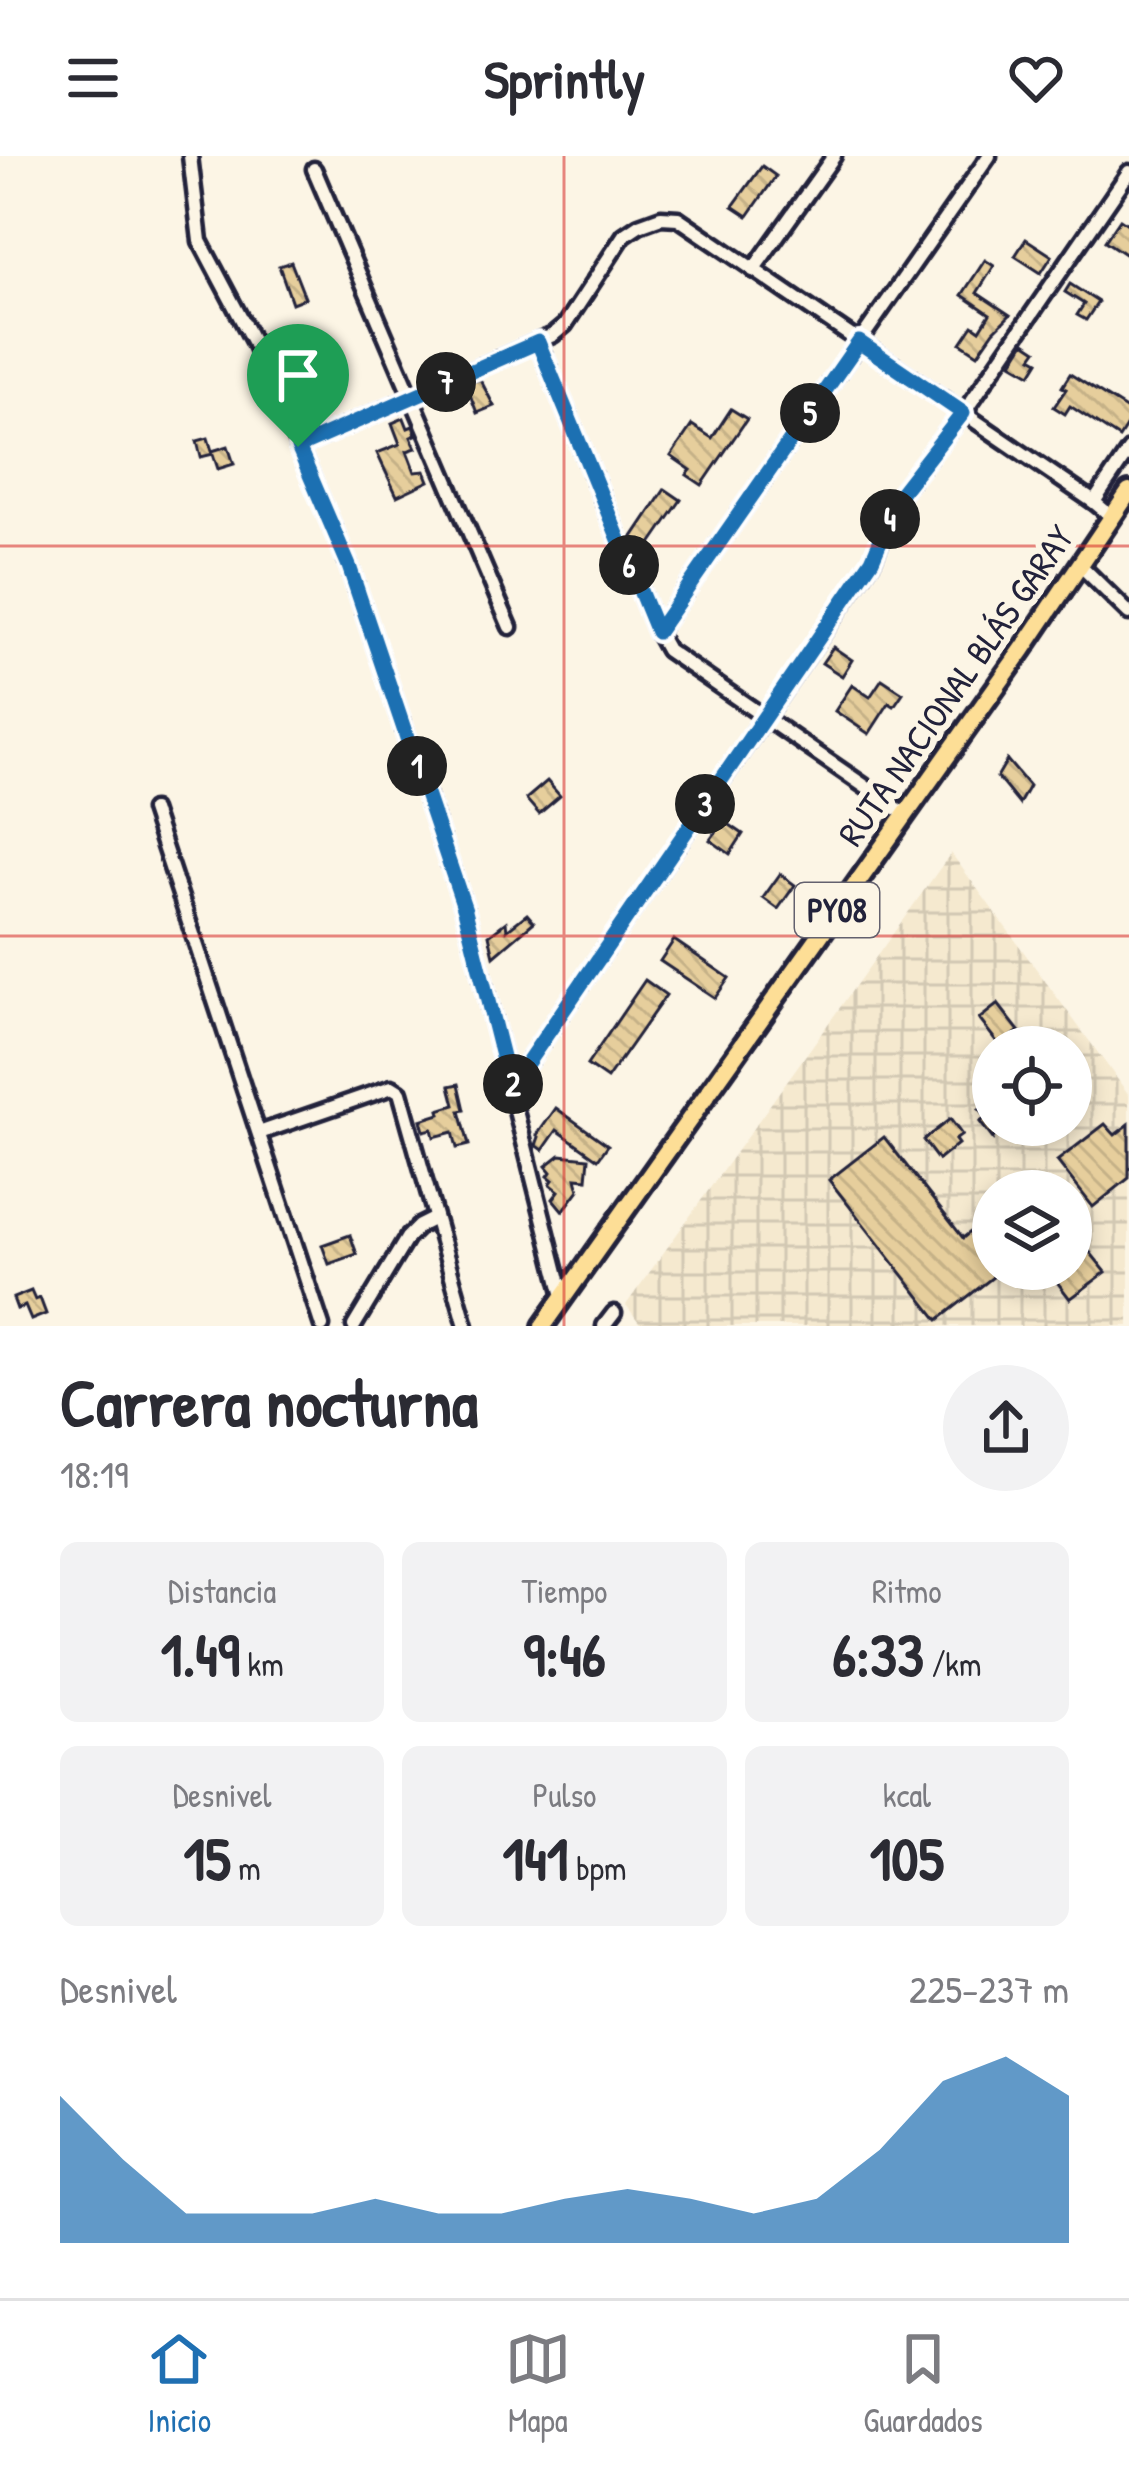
<!DOCTYPE html>
<html lang="es">
<meta charset="utf-8">
<style>
body{margin:0;font-family:"Patrick Hand",sans-serif;background:#f2f2f3;color:#2b2b33;height:100vh;display:flex;flex-direction:column;font-size:45px;white-space:nowrap}
*{box-sizing:border-box;margin:0}
p{font-size:39px;color:#7c7c81}
.icon{flex:none;width:66px;height:66px;fill:none;stroke:currentColor;stroke-width:2;stroke-linecap:round;stroke-linejoin:round}
.map{position:relative;height:1170px;overflow:hidden}
.details{display:flex;flex-direction:column;background:#fff;flex:1}
.details>*{flex:none}
.controls{position:absolute;left:972px;top:870px;display:grid;gap:24px}
.controls a{display:grid;place-items:center;width:120px;height:120px;border-radius:50%;background:#fff;box-shadow:0 6px 18px #0003;font-size:60px}
.pin{position:absolute;display:grid;place-items:center;width:102px;height:102px;color:#fff;margin:-123px -51px;border-radius:50% 50% 50% 0;rotate:-45deg;box-shadow:0 0 12px #0007}
.pin .icon{rotate:45deg}
.km{position:absolute;width:60px;height:60px;margin:-30px;border-radius:50%;background:#222;color:#fff;font-size:33px;line-height:60px;text-align:center}
.round{display:grid;place-items:center;flex:none;width:126px;height:126px;border-radius:63px;background:#f2f2f3}
.summary{display:flex;align-items:center;justify-content:space-between;height:204px;padding:0 60px}
h1{font-size:66px;font-weight:800;line-height:90px}
.metrics{display:grid;grid-template-columns:repeat(3,1fr);gap:18px;height:204px;padding:12px 60px}
.metrics div{display:grid;align-content:center;border-radius:18px;background:#f2f2f3;text-align:center}
.metrics b{font-size:60px;font-weight:800}
.metrics small{font-size:33px;font-weight:400}
.metrics p{font-size:33px}
.chart{height:336px;padding:24px 60px}
.chart p{display:flex;justify-content:space-between}
.chart svg{width:100%;height:216px;margin-top:12px;fill:#1f6fb2;opacity:.7}
header{display:flex;justify-content:space-between;align-items:center;height:156px;padding:0 60px;background:#fff;font-size:54px;font-weight:800}
.tabs{display:flex;justify-content:space-around;align-items:center;height:168px;border-top:3px solid #e1e1e2;background:#fff;font-size:33px;color:#7c7c81}
.tabs a{display:grid;justify-items:center;gap:6px}
.tabs .current{color:#1f6fb2}
.map>svg:first-child{display:block}
.industrial{fill:url(#industrial-grid);fill-rule:evenodd}
.building{fill:url(#building-back-hatch);stroke:#22223b;stroke-width:3}
.lines{fill:none;stroke-linecap:round;stroke-linejoin:round}
.minor-casing{stroke:#22223b;stroke-width:21}
.highway-casing{stroke:#22223b;stroke-width:26}
.minor{stroke:#fcf5e5;stroke-width:12}
.highway{stroke:#fdde96;stroke-width:16}
.route-casing{stroke:#fff;stroke-width:24}
.route{stroke:#1f6fb2;stroke-width:15}
.grid{fill:none;stroke:#d62828;stroke-width:3;stroke-opacity:0.55}
.labels{text-anchor:middle;dominant-baseline:central;stroke-width:12;stroke-linejoin:round;paint-order:stroke}
.shield{fill:#fcf5e5;stroke:#63616e;stroke-width:3}
.shield-label{font-size:33px;font-weight:bold;fill:#22223b}
.street-label{font-size:36px;fill:#22223b;stroke:#fcf5e5}
</style>
<header><svg class="icon" aria-label="menu" viewBox="0 0 24 24"><path d="M4 6h16M4 12h16M4 18h16"/></svg>Sprintly<svg class="icon" aria-label="heart" viewBox="0 0 24 24"><path d="M12 20l-8-8c-3-5 5-10 8-4 3-6 11-1 8 4z"/></svg></header>
<div class="map">
<svg width="1129" height="1170" viewBox="0 0 1129 1170">
<defs>
<pattern id="industrial-grid" width="8" height="8" patternUnits="userSpaceOnUse" patternTransform="scale(3)"><rect width="8" height="8" fill="#f5e9cf"/><path d="M0 4h8M4 0v8" fill="none" stroke="#d2c8b3"/></pattern>
<pattern id="building-back-hatch" width="6" height="6" patternUnits="userSpaceOnUse" patternTransform="scale(3)"><rect width="6" height="6" fill="#e6ce9c"/><path d="M-1 5l2 2M0 0l6 6M5-1l2 2" fill="none" stroke="#c5b187"/></pattern>
</defs>
<rect width="100%" height="100%" fill="#fcf5e5"/>
<filter id="ink" filterUnits="userSpaceOnUse"><feTurbulence type="fractalNoise" baseFrequency=".00833" numOctaves="2"/><feDisplacementMap in="SourceGraphic" scale="24" xChannelSelector="R" yChannelSelector="G"/><feConvolveMatrix kernelMatrix="1 2 1 2 8 2 1 2 1" color-interpolation-filters="sRGB"/></filter>
<g filter="url(#ink)">
<path class="industrial" d="M951 697 1129 939V1170H642L626 1149ZM993 891H1071V969H993ZM993 1035H1071V1113H993Z"/>
<g class="building">
<polygon points="762,10 776,20 748,60 733,50"/>
<polygon points="1120,63 1129,69 1129,101 1105,85"/>
<polygon points="1026,83 1052,100 1041,117 1015,100"/>
<polygon points="985,104 994,110 977,137 1010,159 994,175 978,198 961,187 973,169 980,174 990,158 962,139"/>
<polygon points="291,106 305,142 292,147 279,110"/>
<polygon points="1070,128 1098,146 1086,164 1077,159 1084,148 1065,136"/>
<polygon points="1025,186 1037,194 1032,201 1039,205 1031,218 1012,207"/>
<polygon points="1070,218 1129,255 1129,266 1119,282 1070,250 1065,258 1054,251 1066,233 1062,231"/>
<polygon points="480,223 494,250 477,257 466,228"/>
<polygon points="731,253 747,263 702,329 687,319 691,314 671,300 692,269 712,282"/>
<polygon points="404,262 408,272 413,270 416,279 411,281 416,292 407,295 415,316 425,315 429,325 397,340 377,297 400,288 392,267"/>
<polygon points="208,282 212,295 228,290 234,308 218,313 213,298 201,301 197,285"/>
<polygon points="665,333 681,344 646,395 631,384"/>
<polygon points="833,491 852,504 842,520 822,507"/>
<polygon points="882,523 903,537 894,550 889,547 869,578 835,555 852,529 870,541"/>
<polygon points="1007,604 1029,630 1019,648 997,621"/>
<polygon points="547,625 560,640 539,658 526,643"/>
<polygon points="724,665 743,678 730,698 710,684"/>
<polygon points="780,718 795,729 778,753 763,742"/>
<polygon points="527,758 534,766 494,800 489,779 506,766 507,774"/>
<polygon points="674,784 729,822 715,842 660,805"/>
<polygon points="645,824 666,839 607,923 587,909"/>
<polygon points="998,848 1019,875 1000,890 979,863"/>
<polygon points="459,928 465,954 460,955 469,989 457,992 453,976 434,981 432,973 424,975 421,964 440,958 439,954 455,949 450,930"/>
<polygon points="993,944 993,969 1028,969 1009,984 1004,978 1000,981 996,976 993,983 980,966 986,962 979,954"/>
<polygon points="556,952 608,989 598,1003 557,974 543,994 536,989 539,981 537,979"/>
<polygon points="950,963 962,979 955,984 958,988 938,1004 923,984"/>
<polygon points="1105,968 1115,979 1129,968 1129,1022 1093,1051 1057,1005"/>
<polygon points="884,981 963,1082 993,1058 993,1121 938,1164 829,1024"/>
<polygon points="560,999 589,1002 587,1023 576,1022 579,1034 563,1055 553,1043 559,1035 550,1028 553,1024 548,1020 551,1016 546,1010"/>
<polygon points="350,1079 357,1098 329,1108 322,1089"/>
<polygon points="1089,1095 1106,1116 1070,1143 1054,1122 1065,1113 1071,1113 1071,1109"/>
<polygon points="31,1135 35,1144 40,1142 46,1158 31,1164 25,1150 17,1153 13,1142"/>
</g>
<g class="lines">
<defs>
<g id="minor">
<polyline points="190,0 200,85 255,189 349,410 465,754 563,1140"/>
<polyline points="314,13 510,471"/>
<polyline points="753,114 834,0"/>
<polyline points="538,186 657,476 667,494 905,658"/>
<polyline points="298,291 553,179 565,169 624,79 639,69 661,61 678,62 1094,346 1112,361"/>
<polyline points="1094,346 1129,294"/>
<polyline points="1080,409 1129,457"/>
<polyline points="657,476 989,0"/>
<polyline points="152,654 322,1170"/>
<polyline points="510,932 873,404 902,335 967,252 1129,16"/>
<polyline points="259,977 392,931 400,936 466,1170"/>
<polyline points="354,1170 407,1082 419,1070 435,1062"/>
<polyline points="604,1170 614,1157"/>
</g>
<polyline id="highway" points="543,1170 1023,493 1129,336"/>
</defs>
<use href="#minor" class="minor-casing"/>
<use href="#highway" class="highway-casing"/>
<use href="#minor" class="minor"/>
<use href="#highway" class="highway"/>
</g>
</g>
<g class="lines" filter="url(#ink)">
<defs>
<polygon id="route" points="538,186 657,476 859,186 963,257 902,335 872,404 510,932 465,754 349,410 298,291"/>
</defs>
<use href="#route" class="route-casing"/>
<use href="#route" class="route"/>
</g>
<path class="grid" d="M564 0V1170M0 390H1129M0 780H1129"/>
<g class="labels">
<rect class="shield" x="795" y="727" width="84" height="54" rx="9"/>
<g class="shield-label">
<text x="837" y="754">PY08</text>
</g>
<g class="street-label">
<text transform="translate(955 529) rotate(-55)">RUTA NACIONAL BLÁS GARAY</text>
</g>
</g>
</svg>
<div class="controls">
<a><svg class="icon" aria-label="locate" viewBox="0 0 24 24"><circle cx="12" cy="12" r="6"/><path d="M12 2v4M12 18v4M2 12h4M18 12h4"/></svg></a>
<a><svg class="icon" aria-label="layers" viewBox="0 0 24 24"><path d="M12 4l9 5-9 5-9-5zM3 14l9 5 9-5"/></svg></a>
</div>
<div class="pin" style="left:298px;top:291px;background:#1e9e55"><svg class="icon" aria-label="arrive" viewBox="0 0 24 24"><path d="M6 21V4h12l-3 4 3 4H6"/></svg></div>
<b class="km" style="left:417px;top:610px">1</b>
<b class="km" style="left:513px;top:928px">2</b>
<b class="km" style="left:705px;top:648px">3</b>
<b class="km" style="left:890px;top:363px">4</b>
<b class="km" style="left:810px;top:257px">5</b>
<b class="km" style="left:629px;top:409px">6</b>
<b class="km" style="left:446px;top:226px">7</b>
</div>
<section class="details">
<div class="summary"><div><h1>Carrera nocturna</h1><p>18:19</p></div><a class="round"><svg class="icon" aria-label="share" viewBox="0 0 24 24"><path d="M12 15V3M7 8l5-5 5 5M5 13v7h14v-7"/></svg></a></div>
<div class="metrics">
<div><p>Distancia</p><b>1.49<small> km</small></b></div>
<div><p>Tiempo</p><b>9:46</b></div>
<div><p>Ritmo</p><b>6:33<small> /km</small></b></div>
</div>
<div class="metrics">
<div><p>Desnivel</p><b>15<small> m</small></b></div>
<div><p>Pulso</p><b>141<small> bpm</small></b></div>
<div><p>kcal</p><b>105</b></div>
</div>
<div class="chart"><p><span>Desnivel</span>225–237 m</p>
<svg viewBox="0 0 160 44" preserveAspectRatio="none"><path d="M0 44V14L10 27L20 38L30 38L40 38L50 35L60 38L70 38L80 35L90 33L100 35L110 38L120 35L130 25L140 11L150 6L160 14V44z"/></svg>
</div>
</section>
<nav class="tabs">
<a class="current"><svg class="icon" aria-label="home" viewBox="0 0 24 24"><path d="M3 11l9-7 9 7M6 9v11h12V9"/></svg>Inicio</a>
<a><svg class="icon" aria-label="map" viewBox="0 0 24 24"><path d="M3 6l6-2 6 2 6-2v14l-6 2-6-2-6 2zM9 4v14M15 6v14"/></svg>Mapa</a>
<a><svg class="icon" aria-label="saved" viewBox="0 0 24 24"><path d="M7 4h10v16l-5-4-5 4z"/></svg>Guardados</a>
</nav>
